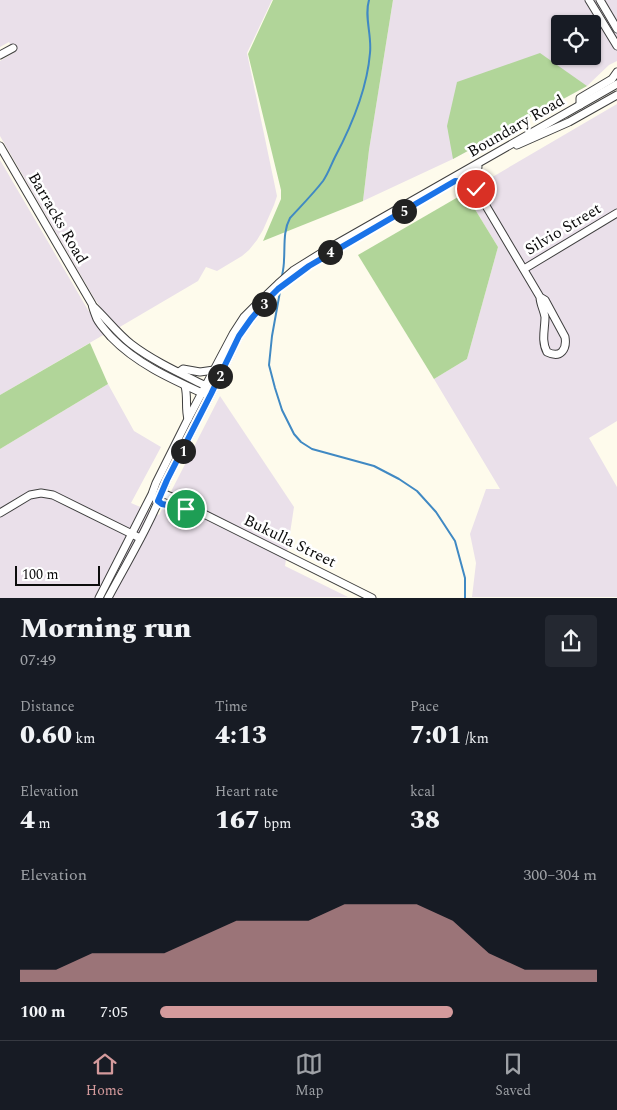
<!DOCTYPE html>
<meta charset="utf-8">
<style>
body{margin:0;font-family:Spectral,serif;background:#242831;color:#f1f3f6;height:100vh;display:flex;flex-direction:column;font-size:19px;white-space:nowrap}
*{box-sizing:border-box;margin:0}
p{font-size:16px;color:#9ea1a6}
.icon{flex:none;width:28px;height:28px;fill:none;stroke:currentColor;stroke-width:2;stroke-linecap:round;stroke-linejoin:round}
.map{position:relative;height:598px;overflow:hidden}
.side{display:flex;flex-direction:column;background:#171b24;flex:1}
.side>*{flex:none}
.buttons{position:absolute;left:551px;top:15px;display:grid;gap:10px}
.buttons a{display:grid;place-items:center;width:50px;height:50px;border-radius:5px;background:#171b24;box-shadow:0 1px 4px #0004;font-size:25px}
.scale{position:absolute;left:15px;bottom:12px;width:85px;box-sizing:border-box;padding-left:5px;border:2px solid #0c0c0c;border-top:0;font-size:14px;line-height:18px;white-space:nowrap;color:#0c0c0c;-webkit-text-stroke:4px #fff;paint-order:stroke}
.pin{position:absolute;display:grid;place-items:center;width:42px;height:42px;color:#fff;margin:-21px;border:2px solid #fff;border-radius:50%;box-shadow:0 1px 5px #0007}
.km{position:absolute;width:25px;height:25px;margin:-12px;border-radius:50%;background:#222;color:#fff;font-size:14px;line-height:25px;text-align:center}
.round{display:grid;place-items:center;flex:none;width:52px;height:52px;border-radius:5px;background:#242831}
.summary{display:flex;align-items:center;justify-content:space-between;height:85px;padding:0 20px}
h1{font-size:28px;font-weight:800;line-height:38px}
.metrics{display:grid;grid-template-columns:repeat(3,1fr);gap:8px;height:85px;padding:5px 20px}
.metrics div{display:grid;align-content:center}
.metrics b{font-size:25px;font-weight:800}
.metrics small{font-size:14px;font-weight:400}
.metrics p{font-size:14px}
.chart{height:140px;padding:10px 20px}
.chart p{display:flex;justify-content:space-between}
.chart svg{width:100%;height:90px;margin-top:5px;fill:#d49a9c;opacity:.7}
ul{padding:0 20px;list-style:none;font-size:16px}
li{display:grid;grid-template-columns:80px 60px 1fr;align-items:center;height:38px}
li i{height:12px;border-radius:6px;background:#d49a9c}
.tab-bar{display:flex;justify-content:space-around;align-items:center;height:70px;border-top:1px solid #363941;background:#171b24;font-size:14px;color:#9ea1a6}
.tab-bar a{display:grid;justify-items:center;gap:2px}
.tab-bar .on{color:#d49a9c}
.map>svg:first-child{display:block}
.industrial{fill:#eae0ea;fill-rule:evenodd}
.forest{fill:#b1d599}
.lines{fill:none;stroke-linecap:round;stroke-linejoin:round}
.stream{stroke:#4089c3;stroke-width:2}
.minor-casing{stroke:#3f3f3f;stroke-width:9}
.minor{stroke:#fff;stroke-width:7}
.route-casing{stroke:#fff;stroke-width:10}
.route{stroke:#1a73e8;stroke-width:6}
.labels{text-anchor:middle;dominant-baseline:central;stroke-width:5;stroke-linejoin:round;paint-order:stroke}
.street-label{font-size:16px;fill:#0c0c0c;stroke:#fff}
</style>
<div class="map">
<svg width="617" height="598" viewBox="0 0 617 598">
<rect width="100%" height="100%" fill="#fefbec"/>
<g class="industrial">
<polygon points="0,0 272,0 247,53 277,196 274,205 263,230 257,240 249,250 242,256 217,271 206,267 198,281 118,328 106,315 94,298 0,136 0,61 15,52 9,42 0,47"/>
<path d="M393 0H617V61L609 65 587 86 453 159 363 201 369 150ZM560 24H592V56H560Z"/>
<polygon points="617,104 617,421 589,438 617,487 617,597 472,597 476,563 470,534 486,489 500,489 434,379 467,359 498,247 465,193"/>
<polygon points="0,160 88,310 105,334 0,395"/>
<polygon points="108,384 134,431 161,447 131,503 159,515 220,396 294,507 285,566 348,597 0,598 0,449"/>
</g>
<g class="forest">
<polygon points="273,0 393,0 369,150 363,201 263,241 281,199 281,190 248,54"/>
<polygon points="540,53 587,86 453,159 447,126 457,82"/>
<polygon points="465,193 498,247 467,359 434,379 358,255"/>
<polygon points="90,343 108,384 0,449 0,395"/>
</g>
<g class="lines">
<g class="stream">
<path d="M282 276C283 271 284 265 284 260 285 245 283 231 290 218 301 206 313 194 323 181 328 174 331 165 335 157 352 125 367 90 370 53 372 35 364 17 369 0"/>
<polyline points="281,286 272,336 269,365 275,388 282,410 294,434 301,442 312,449 374,466 399,479 417,491 436,512 455,541 465,578 465,598"/>
</g>
<defs>
<g id="minor">
<polyline points="589,0 617,46"/>
<polyline points="600,0 617,29"/>
<polyline points="0,55 13,48"/>
<polyline points="580,105 580,98 612,79 617,72"/>
<polyline points="517,145 569,122 617,95"/>
<path d="M0 146 92 304C93 309 95 314 97 319 100 325 106 331 111 337 136 363 169 378 202 393L206 394"/>
<path d="M455 181 465 182 476 189 540 297 545 300 565 337C567 349 561 359 547 352 541 341 545 329 545 317 544 310 540 304 540 297"/>
<polyline points="476,189 476,176 478,167"/>
<polyline points="524,269 617,213"/>
<path d="M93 306C106 318 117 333 131 344 153 361 182 374 206 386L208 390"/>
<polyline points="179,372 183,369 200,372 214,370"/>
<path d="M185 386C188 397 185 408 188 419"/>
<polyline points="160,493 162,493 188,504 196,510 372,598"/>
<polyline points="155,498 162,504 194,510"/>
<polyline points="0,513 30,495 41,493 53,495 140,538"/>
<polyline points="99,598 152,494 156,483 188,419 233,334 244,317 257,304 278,284 294,270 331,247 617,84"/>
<path d="M108 598C129 559 152 521 167 480L211 394 239 336 251 319 272 295"/>
</g>
</defs>
<use href="#minor" class="minor-casing"/>
<use href="#minor" class="minor"/>
</g>
<g class="lines">
<defs>
<polyline id="route" points="186,509 162,504 158,501 167,480 211,394 239,336 251,319 269,298 278,289 309,266 455,181 465,182 476,189"/>
</defs>
<use href="#route" class="route-casing"/>
<use href="#route" class="route"/>
</g>
<g class="labels">
<g class="street-label">
<text transform="translate(516 126) rotate(-30)">Boundary Road</text>
<text transform="translate(58 218) rotate(60)">Barracks Road</text>
<text transform="translate(563 229) rotate(-31)">Silvio Street</text>
<text transform="translate(290 541) rotate(26)">Bukulla Street</text>
</g>
</g>
</svg>
<div class="buttons">
<a><svg class="icon" aria-label="locate" viewBox="0 0 24 24"><circle cx="12" cy="12" r="6"/><path d="M12 2v4M12 18v4M2 12h4M18 12h4"/></svg></a>
</div>
<div class="scale">100 m</div>
<div class="pin" style="left:186px;top:509px;background:#1e9e55"><svg class="icon" aria-label="arrive" viewBox="0 0 24 24"><path d="M6 21V4h12l-3 4 3 4H6"/></svg></div>
<div class="pin" style="left:476px;top:189px;background:#d93025"><svg class="icon" aria-label="check" viewBox="0 0 24 24"><path d="M5 12l5 5 9-10"/></svg></div>
<b class="km" style="left:183px;top:451px">1</b>
<b class="km" style="left:220px;top:376px">2</b>
<b class="km" style="left:264px;top:304px">3</b>
<b class="km" style="left:330px;top:252px">4</b>
<b class="km" style="left:404px;top:211px">5</b>
</div>
<section class="side">
<div class="summary"><div><h1>Morning run</h1><p>07:49</p></div><a class="round"><svg class="icon" aria-label="share" viewBox="0 0 24 24"><path d="M12 15V3M7 8l5-5 5 5M5 13v7h14v-7"/></svg></a></div>
<div class="metrics">
<div><p>Distance</p><b>0.60<small> km</small></b></div>
<div><p>Time</p><b>4:13</b></div>
<div><p>Pace</p><b>7:01<small> /km</small></b></div>
</div>
<div class="metrics">
<div><p>Elevation</p><b>4<small> m</small></b></div>
<div><p>Heart rate</p><b>167<small> bpm</small></b></div>
<div><p>kcal</p><b>38</b></div>
</div>
<div class="chart"><p><span>Elevation</span>300–304 m</p>
<svg viewBox="0 0 160 44" preserveAspectRatio="none"><path d="M0 44V38L10 38L20 30L30 30L40 30L50 22L60 14L70 14L80 14L90 6L100 6L110 6L120 14L130 30L140 38L150 38L160 38V44z"/></svg>
</div>
<ul>
<li><b>100 m</b>7:05<i style="width:67%"></i></li>
</ul>
</section>
<nav class="tab-bar">
<a class="on"><svg class="icon" aria-label="home" viewBox="0 0 24 24"><path d="M3 11l9-7 9 7M6 9v11h12V9"/></svg>Home</a>
<a><svg class="icon" aria-label="map" viewBox="0 0 24 24"><path d="M3 6l6-2 6 2 6-2v14l-6 2-6-2-6 2zM9 4v14M15 6v14"/></svg>Map</a>
<a><svg class="icon" aria-label="saved" viewBox="0 0 24 24"><path d="M7 4h10v16l-5-4-5 4z"/></svg>Saved</a>
</nav>
